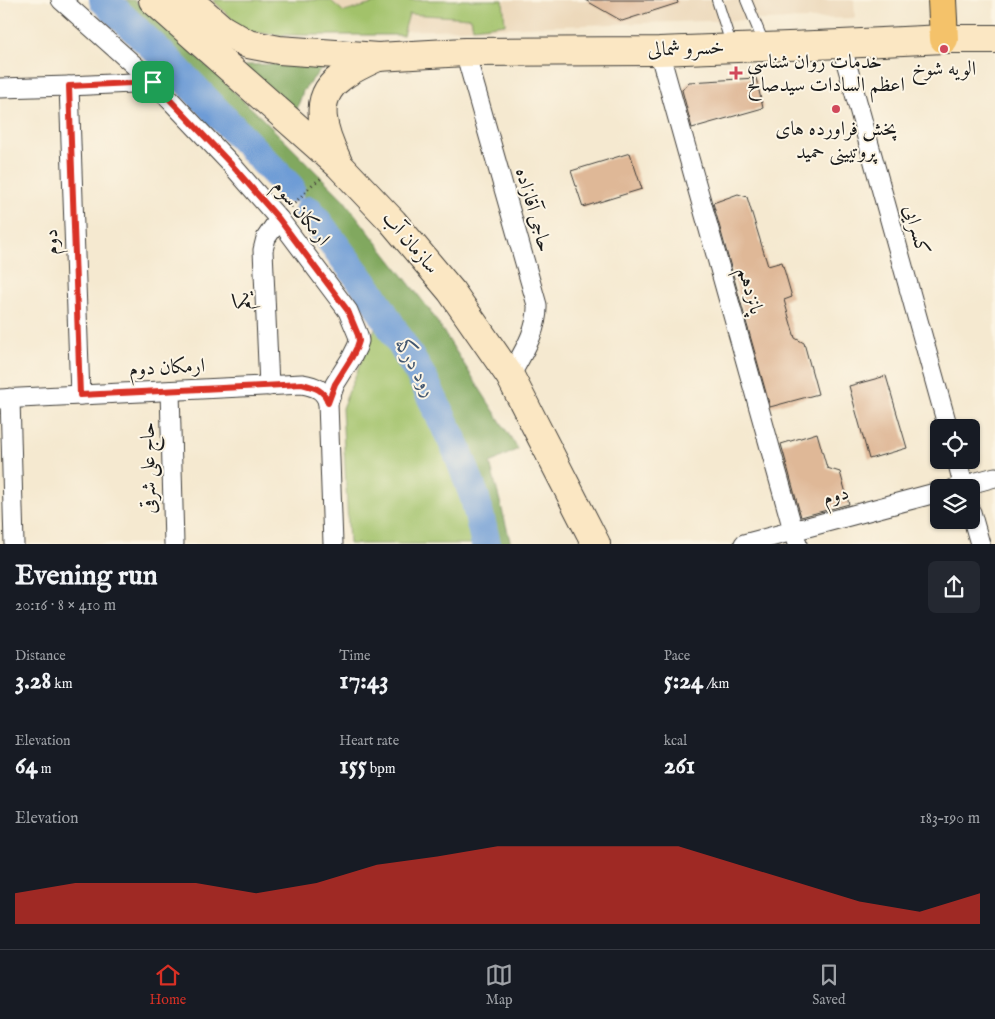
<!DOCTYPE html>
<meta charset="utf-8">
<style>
body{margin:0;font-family:"IM FELL English",Amiri,serif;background:#242831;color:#f1f3f6;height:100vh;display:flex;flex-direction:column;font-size:19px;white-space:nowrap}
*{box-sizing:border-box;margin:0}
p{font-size:16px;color:#9ea1a6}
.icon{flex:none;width:28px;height:28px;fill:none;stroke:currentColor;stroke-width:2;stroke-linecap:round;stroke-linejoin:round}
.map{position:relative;height:544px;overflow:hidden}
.details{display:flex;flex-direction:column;background:#171b24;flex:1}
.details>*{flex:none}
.tools{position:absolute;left:930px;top:419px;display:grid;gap:10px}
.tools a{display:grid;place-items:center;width:50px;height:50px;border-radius:8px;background:#171b24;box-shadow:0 1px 4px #0004;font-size:25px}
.pin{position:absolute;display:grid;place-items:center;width:42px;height:42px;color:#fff;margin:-21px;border-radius:10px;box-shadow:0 2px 8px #0006}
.round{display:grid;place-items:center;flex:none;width:52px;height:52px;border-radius:8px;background:#242831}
.headline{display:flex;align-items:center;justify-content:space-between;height:85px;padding:0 15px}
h1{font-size:28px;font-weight:700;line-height:38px}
.metrics{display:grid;grid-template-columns:repeat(3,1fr);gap:8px;height:85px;padding:5px 15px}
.metrics div{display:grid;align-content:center}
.metrics b{font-size:25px;font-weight:700}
.metrics small{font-size:14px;font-weight:400}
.metrics p{font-size:14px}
.chart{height:140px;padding:10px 15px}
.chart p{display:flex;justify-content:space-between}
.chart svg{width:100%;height:90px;margin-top:5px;fill:#d93025;opacity:.7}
.dock{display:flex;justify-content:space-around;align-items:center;height:70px;border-top:1px solid #363941;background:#171b24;font-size:14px;color:#9ea1a6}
.dock a{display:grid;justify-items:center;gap:2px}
.dock .current{color:#d93025}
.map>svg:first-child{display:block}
.built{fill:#ecd8ba}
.green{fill:#a2c26b;stroke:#5f6f44}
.forest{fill:#81a85f;stroke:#4e623e}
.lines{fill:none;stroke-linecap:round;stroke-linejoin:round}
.river{stroke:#6e9cd6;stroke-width:30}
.building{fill:#dfb897}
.lane-casing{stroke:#3d3b37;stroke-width:12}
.street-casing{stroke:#3d3b37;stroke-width:21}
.secondary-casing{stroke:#3d3b37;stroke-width:30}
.primary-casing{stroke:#3d3b37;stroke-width:30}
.path{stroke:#3d3b37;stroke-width:3;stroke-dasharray:1 4;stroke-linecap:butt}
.lane{stroke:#fff;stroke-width:10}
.street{stroke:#fff;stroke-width:19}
.secondary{stroke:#fbe7c3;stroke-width:28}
.primary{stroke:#f4c26a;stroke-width:28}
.route-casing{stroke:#fff;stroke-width:10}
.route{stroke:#d93025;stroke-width:6}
.poi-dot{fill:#d1495b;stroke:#fcf5e5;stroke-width:2}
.labels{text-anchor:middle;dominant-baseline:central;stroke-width:4;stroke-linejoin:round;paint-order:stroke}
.street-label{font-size:20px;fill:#1c1c1c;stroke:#fcf5e5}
.poi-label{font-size:20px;fill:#1c1c1c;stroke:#fcf5e5}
.water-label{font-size:21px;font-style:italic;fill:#415670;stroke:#fcf5e5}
</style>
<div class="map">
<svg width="995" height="544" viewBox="0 0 995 544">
<rect width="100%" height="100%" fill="#fcf5e5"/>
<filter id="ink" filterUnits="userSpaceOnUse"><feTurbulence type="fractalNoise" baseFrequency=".02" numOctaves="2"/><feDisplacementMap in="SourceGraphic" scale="10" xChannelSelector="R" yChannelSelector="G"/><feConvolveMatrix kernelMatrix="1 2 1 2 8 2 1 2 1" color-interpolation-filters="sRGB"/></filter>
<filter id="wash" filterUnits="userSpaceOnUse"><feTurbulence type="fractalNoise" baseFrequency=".0096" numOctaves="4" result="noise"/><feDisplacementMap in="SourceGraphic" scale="20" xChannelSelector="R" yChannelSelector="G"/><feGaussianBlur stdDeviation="1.12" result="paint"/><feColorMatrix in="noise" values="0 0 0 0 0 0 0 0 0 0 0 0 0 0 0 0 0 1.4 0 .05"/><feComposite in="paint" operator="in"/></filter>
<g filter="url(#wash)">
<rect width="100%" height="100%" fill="#f5e9d0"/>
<polygon class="built" points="207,0 854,0 855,18 705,21 246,36"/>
<g class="green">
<polygon points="213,0 330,0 344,12 386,0 503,0 505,24 473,28 471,18 409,14 403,35 278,35 244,31"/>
<polygon points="378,321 402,358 425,400 466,498 475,544 349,544 342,408"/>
</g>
<g class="forest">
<polygon points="112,0 134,0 166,27 267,123 343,199 429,309 518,449 490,463 511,544 491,544 483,505 426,367 349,249 262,149 176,57"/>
<polygon points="327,62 303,91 295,115 242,68 248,65"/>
</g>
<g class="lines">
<g class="river">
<polyline points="104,0 164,57 290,188"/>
<polyline points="309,211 372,295 424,381 457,450 475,498 486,544"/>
</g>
</g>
<g id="blocks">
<g class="building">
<polygon points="585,0 677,0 678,3 622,21"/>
<polygon points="756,78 763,108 692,128 682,90 689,82"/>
<polygon points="630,153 642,189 583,207 571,171"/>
<polygon points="738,194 747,197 768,266 782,262 792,297 784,300 795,338 804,343 818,394 770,407 713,203"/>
<polygon points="886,376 907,448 869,459 849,386"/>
<polygon points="817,433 827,468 840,472 849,504 801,517 781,444"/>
</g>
</g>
</g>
<g filter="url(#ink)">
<use href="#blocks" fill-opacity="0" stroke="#3d3b37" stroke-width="1"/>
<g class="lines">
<defs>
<g id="lane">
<polyline points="717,0 732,47"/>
<polyline points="746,0 765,46"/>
</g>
<g id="street">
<polyline points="61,0 153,82 230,163 279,219 348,311 358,335 359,341 357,347 352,357 335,384 328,403 333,544"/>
<polyline points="841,44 948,428"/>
<polyline points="659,51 797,544"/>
<path d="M465 52 537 305C538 331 522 354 510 376"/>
<polyline points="69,86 80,395"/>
<polyline points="0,88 69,86 153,82"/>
<polyline points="269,386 263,250 266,238 279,219"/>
<polyline points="170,391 174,544"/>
<polyline points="10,398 14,544"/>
<path d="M0 399 302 384C315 386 325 390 328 403"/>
<polyline points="957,460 964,488"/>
<polyline points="955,488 995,477"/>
<polyline points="971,512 980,544"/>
<polyline points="744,544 939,492"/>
</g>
<g id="secondary">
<polyline points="153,0 339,165 393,222 451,291 510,376 596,544"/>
<polyline points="189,0 222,29 248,44 279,50 378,57 465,52 659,51 841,44 944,39 995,39"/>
<path d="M337 160C324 133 311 99 340 78 351 69 365 63 378 57"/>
</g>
<polyline id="primary" points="942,0 944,39"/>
</defs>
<use href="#lane" class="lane-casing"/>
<use href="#street" class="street-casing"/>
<use href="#secondary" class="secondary-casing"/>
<use href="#primary" class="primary-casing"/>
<polyline class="path" points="291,207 312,185 323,177"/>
<use href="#lane" class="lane"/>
<use href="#street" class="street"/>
<use href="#secondary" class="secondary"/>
<use href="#primary" class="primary"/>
</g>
</g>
<g class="lines" filter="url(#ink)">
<defs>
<path id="route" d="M153 82 230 163 279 219 348 311 358 335 359 341 357 347 352 357 335 384 328 403C325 390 314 387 302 384L80 395 69 86Z"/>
</defs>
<use href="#route" class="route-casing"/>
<use href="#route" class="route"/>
</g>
<g class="poi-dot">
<circle cx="944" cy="49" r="5"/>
<path d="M733.5 65.5h5v5h5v5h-5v5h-5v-5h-5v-5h5z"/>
<circle cx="836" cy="109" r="5"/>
</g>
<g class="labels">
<g class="street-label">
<text transform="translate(686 49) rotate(-2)">خسرو شمالی</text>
<text transform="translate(533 210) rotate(74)">حاجی آقازاده</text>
<text transform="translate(301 213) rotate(51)">ارمکان سوم</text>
<text transform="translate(916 230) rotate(74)">کسرایی</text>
<text transform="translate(52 242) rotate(-92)">دوم</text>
<text transform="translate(410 243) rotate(49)">سازمان آب</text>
<text transform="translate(750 291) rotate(74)">پانزدهم</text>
<text transform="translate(243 301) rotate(-93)">یکم</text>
<text transform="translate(167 368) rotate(-3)">ارمکان دوم</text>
<text transform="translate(149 468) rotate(-91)">حاج علی شرقی</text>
<text transform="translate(836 496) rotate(-15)">دوم</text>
</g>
<g class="poi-label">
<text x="747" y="62" text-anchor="start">خدمات روان شناسی<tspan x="747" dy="23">اعظم السادات سیدصالح</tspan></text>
<text x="944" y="69">الویه شوخ</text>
<text x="836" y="129">پخش فراورده های<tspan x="836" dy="23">پروتیینی حمید</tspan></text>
</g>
<g class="water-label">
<text transform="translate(415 368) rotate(61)">رود درکه</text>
</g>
</g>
</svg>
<div class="tools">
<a><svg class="icon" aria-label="locate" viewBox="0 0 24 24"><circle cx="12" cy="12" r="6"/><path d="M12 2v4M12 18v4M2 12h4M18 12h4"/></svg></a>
<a><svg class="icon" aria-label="layers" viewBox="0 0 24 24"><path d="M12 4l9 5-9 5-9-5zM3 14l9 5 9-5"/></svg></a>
</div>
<div class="pin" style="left:153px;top:82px;background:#1e9e55"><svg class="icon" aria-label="arrive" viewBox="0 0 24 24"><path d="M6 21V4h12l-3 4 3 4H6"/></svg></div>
</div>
<section class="details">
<div class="headline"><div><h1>Evening run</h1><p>20:16 · 8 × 410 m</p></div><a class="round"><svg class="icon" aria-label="share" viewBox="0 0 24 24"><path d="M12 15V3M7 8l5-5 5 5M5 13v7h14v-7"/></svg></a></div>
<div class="metrics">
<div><p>Distance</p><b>3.28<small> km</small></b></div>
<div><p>Time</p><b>17:43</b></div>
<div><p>Pace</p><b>5:24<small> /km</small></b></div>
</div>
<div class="metrics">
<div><p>Elevation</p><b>64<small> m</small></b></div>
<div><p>Heart rate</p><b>155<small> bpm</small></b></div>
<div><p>kcal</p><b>261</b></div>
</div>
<div class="chart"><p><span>Elevation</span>183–190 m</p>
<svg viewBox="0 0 160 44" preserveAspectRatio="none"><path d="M0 44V29L10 24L20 24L30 24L40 29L50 24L60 15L70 11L80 6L90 6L100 6L110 6L120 15L130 24L140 33L150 38L160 29V44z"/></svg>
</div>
</section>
<nav class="dock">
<a class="current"><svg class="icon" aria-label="home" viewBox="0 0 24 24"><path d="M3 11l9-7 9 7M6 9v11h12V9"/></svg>Home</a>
<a><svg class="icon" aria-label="map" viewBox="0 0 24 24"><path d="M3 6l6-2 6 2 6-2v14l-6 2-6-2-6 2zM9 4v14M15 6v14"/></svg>Map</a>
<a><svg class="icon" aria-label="saved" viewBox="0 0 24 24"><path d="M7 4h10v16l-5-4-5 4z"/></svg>Saved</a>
</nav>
